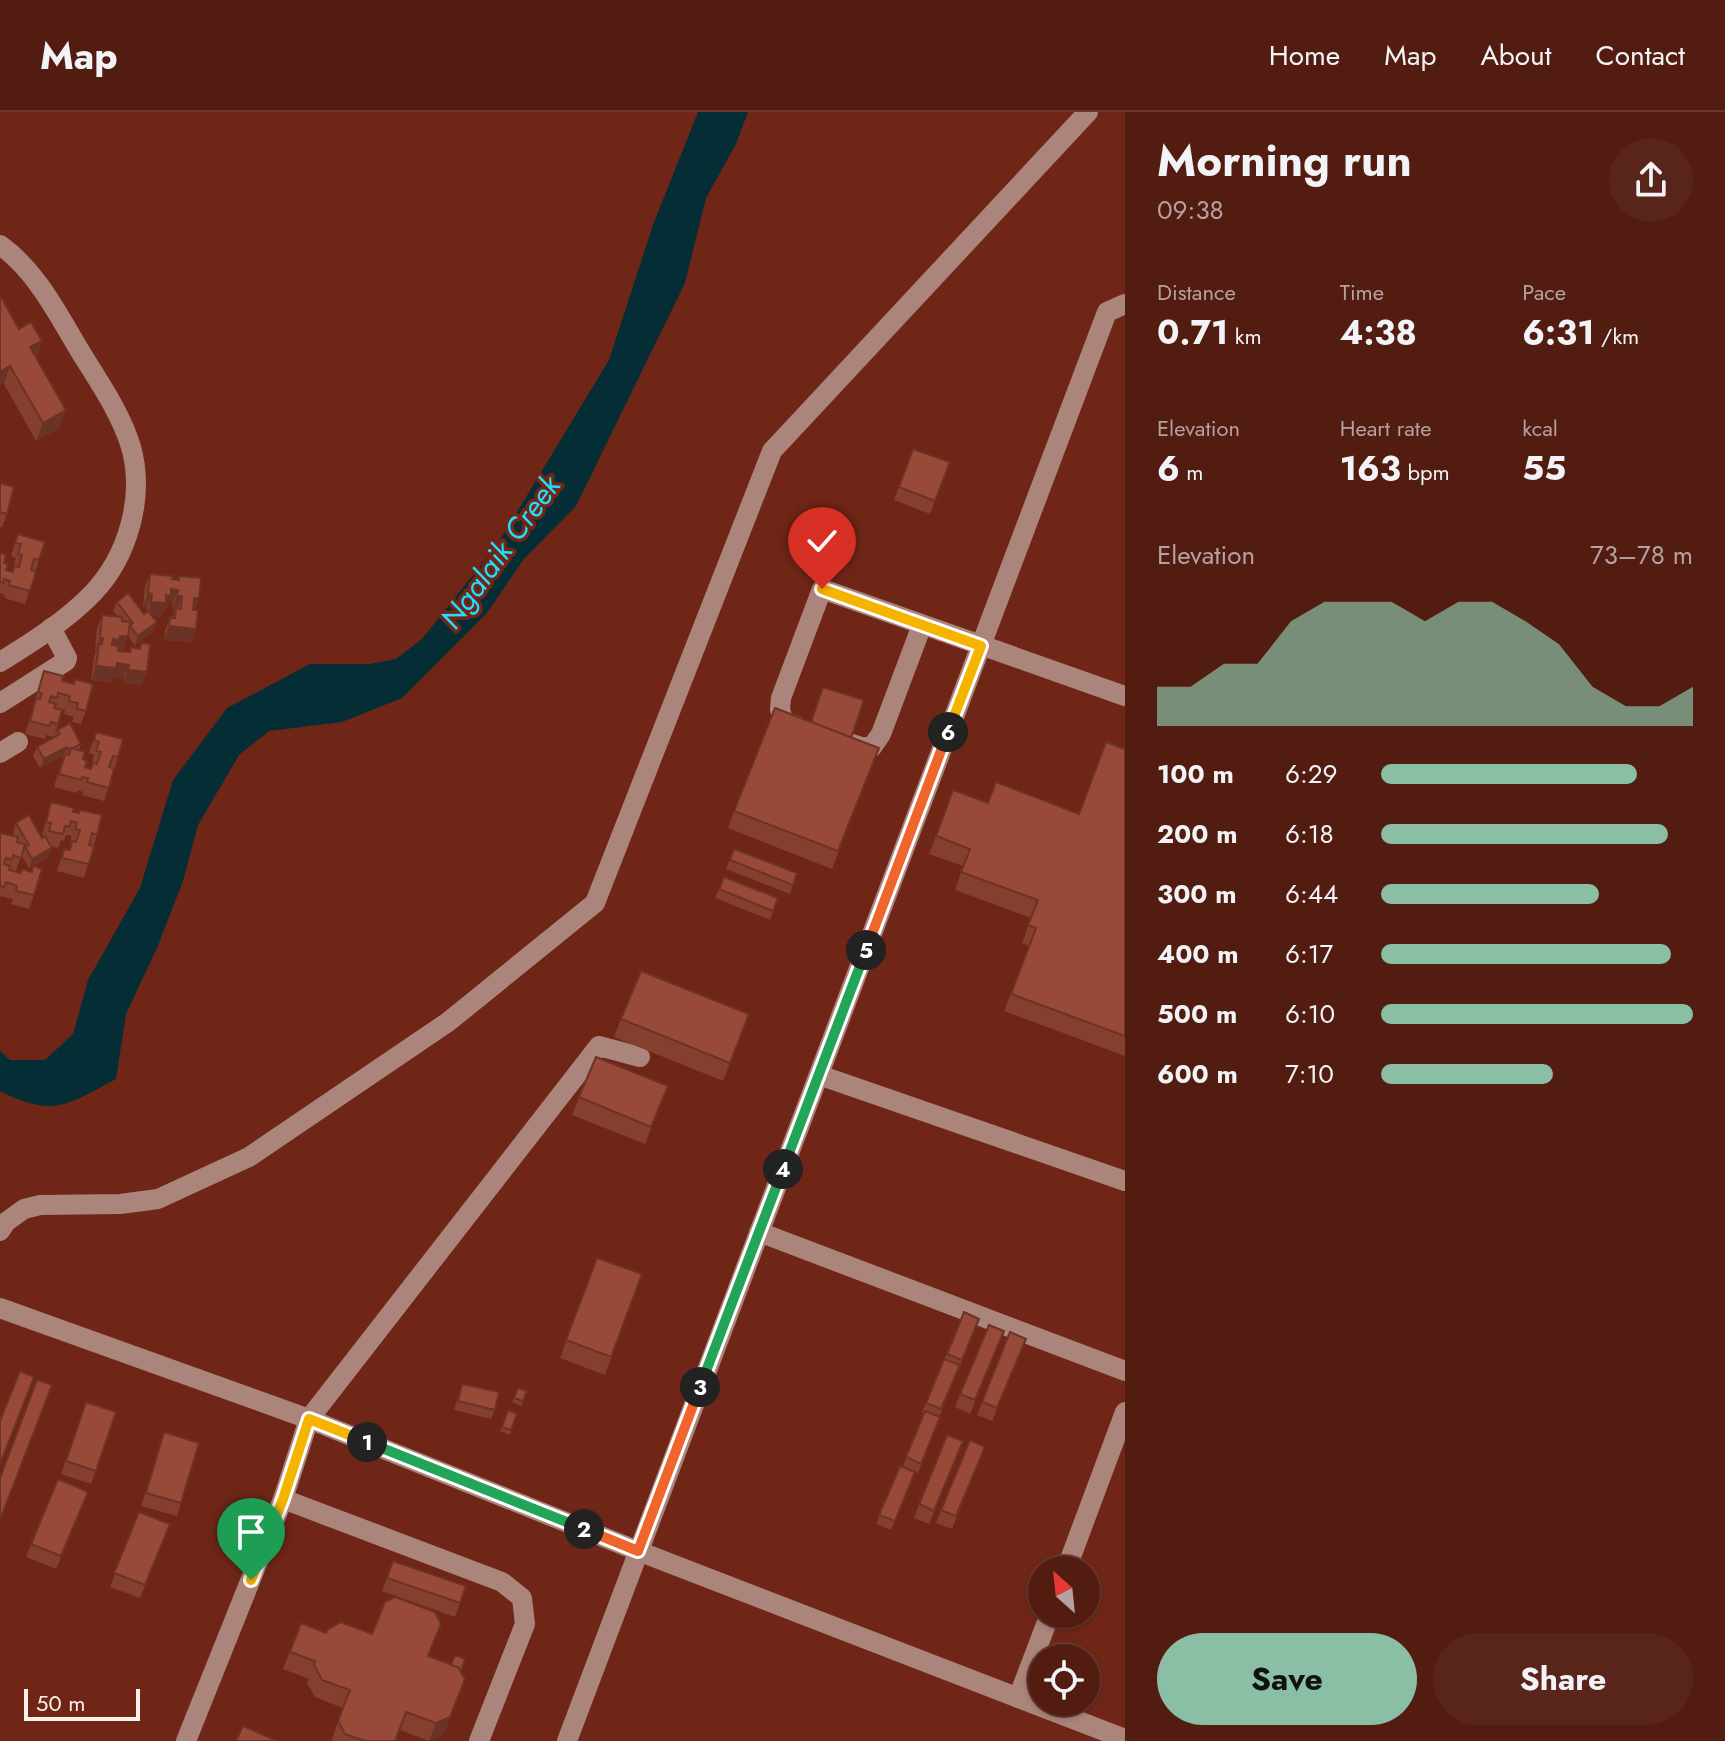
<!DOCTYPE html>
<meta charset="utf-8">
<style>
body{margin:0;font-family:Jost,sans-serif;background:#59251a;color:#f1f3f6;height:100vh;display:flex;flex-direction:column;font-size:30px;white-space:nowrap}
*{box-sizing:border-box;margin:0}
p{font-size:26px;color:#b5a19f}
.icon{flex:none;width:44px;height:44px;fill:none;stroke:currentColor;stroke-width:2;stroke-linecap:round;stroke-linejoin:round}
.map{position:relative;flex:1;overflow:hidden}
.sheet{display:flex;flex-direction:column;background:#531c11;width:600px}
.sheet>*{flex:none}
.needle{width:52px;rotate:333deg}
.buttons{position:absolute;left:1028px;top:1444px;display:grid;gap:16px}
.buttons a{display:grid;place-items:center;width:72px;height:72px;border-radius:50%;background:#531c11;box-shadow:0 2px 6px #0004,0 0 0 2px #693a31;font-size:40px}
.scale{position:absolute;left:24px;bottom:20px;width:116px;box-sizing:border-box;padding-left:8px;border:4px solid #faf1ee;border-top:0;font-size:22px;line-height:28px;white-space:nowrap;color:#faf1ee;-webkit-text-stroke:6px #6f2617;paint-order:stroke}
.pin{position:absolute;display:grid;place-items:center;width:68px;height:68px;color:#fff;margin:-82px -34px;border-radius:50% 50% 50% 0;rotate:-45deg;box-shadow:0 0 8px #0007}
.pin .icon{rotate:45deg}
.km{position:absolute;width:40px;height:40px;margin:-20px;border-radius:50%;background:#222;color:#fff;font-size:22px;line-height:40px;text-align:center}
.round{display:grid;place-items:center;flex:none;width:84px;height:84px;border-radius:42px;background:#59251a}
.headline{display:flex;align-items:center;justify-content:space-between;height:136px;padding:0 32px}
h1{font-size:44px;font-weight:700;line-height:60px}
.stats{display:grid;grid-template-columns:repeat(3,1fr);gap:12px;height:136px;padding:8px 32px}
.stats div{display:grid;align-content:center}
.stats b{font-size:34px;font-weight:700}
.stats small{font-size:22px;font-weight:400}
.stats p{font-size:22px}
.chart{height:224px;padding:16px 32px}
.chart p{display:flex;justify-content:space-between}
.chart svg{width:100%;height:144px;margin-top:8px;fill:#8abfa5;opacity:.7}
.button{display:flex;gap:16px;margin-top:auto;padding:16px 32px}
.button a{flex:1;height:92px;border-radius:48px;background:#8abfa5;color:#111;font-size:32px;font-weight:700;line-height:92px;text-align:center}
.button a+a{background:#59251a;color:#f1f3f6}
ul{padding:0 32px;list-style:none;font-size:26px}
li{display:grid;grid-template-columns:128px 96px 1fr;align-items:center;height:60px}
li i{height:20px;border-radius:10px;background:#8abfa5}
header{display:flex;align-items:center;gap:48px;box-sizing:border-box;height:112px;padding:0 40px;background:#531c11;border-bottom:2px solid #693a31}
header strong{font-size:38px}
nav{display:flex;gap:44px;margin-inline-start:auto;font-size:28px}
main{display:flex;flex:1;min-height:0}
.map>svg:first-child{display:block}
.water{fill:#052d35}
.lines{fill:none;stroke-linecap:round;stroke-linejoin:round}
.minor{stroke:#ab847b;stroke-width:20}
.wall{fill:#843f2f}
.shaded-wall{fill:#6b3326}
.building{fill:#994937;stroke:#6b3326;stroke-width:2}
.split-1-casing{stroke:#fff;stroke-width:16}
.split-2-casing{stroke:#fff;stroke-width:16}
.split-3-casing{stroke:#fff;stroke-width:16}
.split-4-casing{stroke:#fff;stroke-width:16}
.split-5-casing{stroke:#fff;stroke-width:16}
.split-6-casing{stroke:#fff;stroke-width:16}
.split-7-casing{stroke:#fff;stroke-width:16}
.split-1{stroke:#f5b400;stroke-width:10}
.split-2{stroke:#22a559;stroke-width:10}
.split-3{stroke:#f0652b;stroke-width:10}
.split-4{stroke:#22a559;stroke-width:10}
.split-5{stroke:#22a559;stroke-width:10}
.split-6{stroke:#f0652b;stroke-width:10}
.split-7{stroke:#f5b400;stroke-width:10}
.labels{text-anchor:middle;dominant-baseline:central;stroke-width:7;stroke-linejoin:round;paint-order:stroke}
.water-label{font-size:30px;font-style:italic;fill:#21defe;stroke:#6f2617}
</style>
<header>
<strong>Map</strong>
<nav><a>Home</a><a>Map</a><a>About</a><a>Contact</a></nav>
</header>
<main>
<div class="map">
<svg width="1125" height="1629" viewBox="0 0 1125 1629">
<rect width="100%" height="100%" fill="#6f2617"/>
<path class="water" d="M698 0H748L736 32 706 86 685 171 576 394 523 448 487 501 402 586 342 610 269 619 239 643 198 713 183 769 157 836 126 902 116 967C67 993 54 1006 0 979V939L10 948H45L73 922 88 868 140 776 173 668 227 596 310 552H370L396 547 422 527 497 433 609 248 654 110Z"/>
<g class="lines">
<g class="minor">
<path d="M0 133C38 160 59 205 83 244 101 273 121 302 131 335 145 385 128 444 93 481 66 509 32 530 0 550"/>
<polyline points="0,591 66,549 67,546 51,516"/>
<polyline points="797,614 783,609 780,597 781,586 822,477 1125,584"/>
<polyline points="846,630 861,635 872,635 881,622 922,513"/>
<polyline points="0,641 18,630"/>
<polyline points="819,963 1125,1069"/>
<polyline points="0,1119 6,1110 24,1097 40,1093 120,1092 158,1087 249,1045 448,910 595,791 772,339 1088,0"/>
<polyline points="759,1120 1125,1259"/>
<polyline points="0,1196 309,1307 638,1439 1125,1627"/>
<polyline points="283,1387 502,1470 522,1486 525,1512 479,1629"/>
<polyline points="1066,1458 1125,1300"/>
<polyline points="1018,1586 1050,1502"/>
<polyline points="186,1629 283,1387 309,1307 599,934 640,945"/>
<polyline points="567,1629 1107,200 1125,192"/>
</g>
</g>
<g class="wall">
<polygon points="19,217 42,229 36,245 59,316 36,329 4,272"/>
<polygon points="913,337 950,350 930,402 894,388"/>
<polygon points="0,371 7,402 2,415 0,415"/>
<polygon points="18,422 39,448 25,492 4,486 5,483 0,481 0,430 0,441 6,458 12,460 16,446 11,444"/>
<polygon points="150,462 172,467 178,468 179,464 195,498 192,530 164,528 165,519 170,506 172,506 175,498 172,497 173,491 168,490 166,497 164,497 161,505 152,504 153,519 135,533 128,524 123,538 118,537 118,539 129,540 131,535 139,536 141,531 142,573 123,571 124,566 113,565 111,570 91,568 94,545 96,539 95,539 97,516 102,503 117,504 113,499 117,490 144,502 147,500 147,495 143,495 145,475"/>
<polygon points="44,559 62,569 86,599 81,612 72,610 74,605 64,602 65,598 55,595 58,612 54,625 57,618 81,632 79,638 85,655 91,657 92,653 94,643 89,641 96,620 118,645 104,689 82,683 83,680 78,678 76,681 54,675 63,644 40,656 33,644 37,635 54,625 46,623 45,627 25,622"/>
<polygon points="851,626 872,654 832,757 728,716 734,699"/>
<polygon points="1125,637 1125,944 1004,899 1029,834 1022,831 1031,806 955,778 963,754 929,742 953,678 988,691 1079,702"/>
<polygon points="51,690 73,700 97,723 84,766 57,759 64,737 69,738 71,731 70,730 72,724 66,723 64,729 61,728 58,736 51,734 52,736 49,745 29,756 22,744 23,738 16,759 9,757 9,758 34,783 29,797 11,792 13,787 1,784 0,787 0,721 15,725 13,720 16,711 42,726 45,724 42,723"/>
<polygon points="734,737 797,761 790,782 726,757"/>
<polygon points="719,777 778,786 770,808 715,786"/>
<polygon points="749,902 723,969 614,925 621,907"/>
<polygon points="579,985 661,992 645,1032 572,1003"/>
<polygon points="597,1146 642,1162 605,1263 560,1246"/>
<polygon points="964,1200 976,1216 939,1305 940,1305 918,1361 903,1354 924,1301 922,1300 926,1291"/>
<polygon points="1026,1227 992,1309 977,1303 982,1290"/>
<polygon points="999,1232 970,1302 955,1295 960,1282"/>
<polygon points="462,1272 495,1298 491,1307 454,1298"/>
<polygon points="518,1276 527,1279 521,1294 512,1290"/>
<polygon points="86,1290 116,1300 91,1372 61,1362"/>
<polygon points="508,1298 517,1302 510,1323 500,1319"/>
<polygon points="164,1320 181,1391 177,1404 141,1394"/>
<polygon points="958,1342 929,1412 914,1406 919,1392"/>
<polygon points="980,1348 952,1417 936,1411 941,1398"/>
<polygon points="900,1354 915,1360 891,1418 876,1412"/>
<polygon points="88,1380 56,1457 26,1445 31,1432"/>
<polygon points="139,1400 170,1412 140,1486 110,1475"/>
<polygon points="393,1449 466,1474 455,1505 382,1479"/>
<polygon points="301,1511 326,1521 428,1544 461,1559 459,1584 443,1623 429,1629 400,1618 396,1629 333,1629 332,1627 343,1596 315,1585 307,1571 309,1567 283,1557"/>
</g>
<g class="shaded-wall">
<polygon points="42,229 35,246 30,235"/>
<polygon points="10,254 4,272 0,274 0,260"/>
<polygon points="66,298 59,316 36,329 43,311"/>
<polygon points="171,477 178,478 173,491 168,490 166,497 164,497 161,505 146,503 151,490 166,483"/>
<polygon points="148,481 152,482 147,495 143,495"/>
<polygon points="177,484 182,484 177,498 172,497"/>
<polygon points="194,486 199,486 195,500 189,499"/>
<polygon points="157,510 153,519 135,533 138,524"/>
<polygon points="169,514 196,517 192,530 164,528"/>
<polygon points="120,524 128,524 123,538 116,537 108,540 113,527"/>
<polygon points="100,526 103,526 98,539 99,532 96,539 95,539"/>
<polygon points="117,551 129,553 124,566 113,565 111,570 91,568 96,554"/>
<polygon points="128,558 147,560 142,573 123,571"/>
<polygon points="67,635 63,644 40,656 44,647"/>
<polygon points="52,736 49,745 29,756 32,747"/>
<polygon points="465,1567 443,1623 429,1629 436,1611"/>
</g>
<g class="building">
<polygon points="0,183 19,217 31,210 42,229 30,235 66,298 43,311 10,254 0,260"/>
<polygon points="913,337 950,350 935,389 899,375"/>
<polygon points="0,371 14,375 7,402 0,400"/>
<polygon points="18,422 45,430 39,448 34,447 31,458 36,460 30,479 9,473 10,469 4,467 3,471 0,470 0,441 6,443 4,451 8,452 6,458 13,460 14,454 19,455 22,443 18,442 21,432 15,431"/>
<polygon points="150,462 173,464 172,467 179,468 179,464 201,466 199,486 194,486 193,498 198,498 196,517 169,514 170,506 175,506 176,496 181,497 182,484 177,484 178,478 171,477 171,484 166,483 166,491 151,490 152,482 148,481"/>
<polygon points="128,481 144,502 148,499 157,510 138,524 130,514 133,511 117,490"/>
<polygon points="102,503 122,505 122,509 130,510 128,524 120,524 119,528 113,527 112,533 119,534 118,539 130,540 131,535 140,537 141,531 150,532 147,560 128,558 129,553 117,551 116,556 96,554 99,532 102,532 103,526 100,526"/>
<polygon points="44,559 63,564 62,569 74,572 75,567 93,572 86,599 77,597 78,591 69,589 70,584 58,581 57,586 51,584 49,590 56,592 54,596 62,598 58,612 51,610 49,614 30,609 36,586 40,587 42,582 38,580"/>
<polygon points="823,575 864,588 851,626 811,610"/>
<polygon points="775,596 879,636 838,739 734,699"/>
<polygon points="70,611 81,632 73,636 71,636 68,638 67,635 44,647 37,635 60,622 57,618"/>
<polygon points="96,620 123,627 118,645 113,644 109,655 114,657 109,676 87,670 88,666 82,665 81,668 59,662 65,642 69,643 71,636 85,640 83,647 87,649 85,655 91,657 93,651 97,652 101,640 96,639 99,630 94,628"/>
<polygon points="1106,630 1125,637 1125,924 1011,882 1036,816 1028,813 1038,788 961,760 970,737 936,724 953,678 988,691 996,670 1079,702"/>
<polygon points="51,690 74,696 73,700 79,701 80,698 102,703 97,723 92,721 89,733 94,734 89,752 62,746 64,737 70,738 72,729 76,730 80,718 75,717 77,711 71,709 69,715 65,714 63,722 49,719 51,711 46,710"/>
<polygon points="29,703 42,726 45,724 52,736 32,747 25,735 29,733 16,711"/>
<polygon points="0,721 18,725 17,730 25,732 21,746 13,743 12,748 6,746 4,752 10,754 9,758 21,761 22,757 32,760 33,754 42,757 34,783 16,779 17,774 6,770 4,775 0,774"/>
<polygon points="734,737 797,761 793,773 730,748"/>
<polygon points="724,765 778,786 773,799 719,777"/>
<polygon points="641,859 749,902 730,951 621,907"/>
<polygon points="596,945 668,974 651,1015 579,985"/>
<polygon points="597,1146 642,1162 611,1245 566,1228"/>
<polygon points="964,1200 979,1207 962,1248 947,1242"/>
<polygon points="989,1213 1004,1219 975,1288 960,1282"/>
<polygon points="1010,1220 1026,1227 997,1296 982,1290"/>
<polygon points="944,1247 960,1253 941,1297 926,1291"/>
<polygon points="20,1259 34,1265 0,1352 0,1309"/>
<polygon points="37,1268 52,1273 0,1408 0,1366"/>
<polygon points="462,1272 499,1280 495,1298 458,1289"/>
<polygon points="518,1276 527,1279 523,1289 514,1286"/>
<polygon points="86,1290 116,1300 96,1359 66,1349"/>
<polygon points="508,1298 517,1302 511,1318 502,1315"/>
<polygon points="925,1299 940,1305 921,1352 906,1345"/>
<polygon points="164,1320 199,1331 181,1391 146,1381"/>
<polygon points="947,1323 963,1329 934,1399 919,1392"/>
<polygon points="970,1328 985,1335 956,1404 941,1398"/>
<polygon points="900,1354 915,1360 895,1409 879,1403"/>
<polygon points="58,1367 88,1380 61,1444 31,1432"/>
<polygon points="139,1400 170,1412 145,1473 114,1461"/>
<polygon points="393,1449 466,1474 460,1491 387,1466"/>
<polygon points="395,1485 435,1500 441,1512 428,1544 458,1555 465,1567 450,1605 436,1611 406,1600 395,1629 365,1629 345,1622 338,1609 350,1578 322,1568 314,1553 315,1549 290,1540 301,1511 326,1521 328,1517 341,1510 372,1522 385,1490"/>
<polygon points="455,1543 465,1547 461,1559 458,1555 451,1553"/>
<polygon points="243,1614 277,1629 236,1629"/>
</g>
<g class="lines">
<defs>
<polyline id="split-1" points="251,1468 283,1387 309,1307 367,1330"/>
<polyline id="split-2" points="367,1330 584,1417"/>
<polyline id="split-3" points="584,1417 638,1439 700,1275"/>
<polyline id="split-4" points="700,1275 783,1057"/>
<polyline id="split-5" points="783,1057 866,838"/>
<polyline id="split-6" points="866,838 948,620"/>
<polyline id="split-7" points="822,477 981,534 948,620"/>
</defs>
<use href="#split-1" class="split-1-casing"/>
<use href="#split-2" class="split-2-casing"/>
<use href="#split-3" class="split-3-casing"/>
<use href="#split-4" class="split-4-casing"/>
<use href="#split-5" class="split-5-casing"/>
<use href="#split-6" class="split-6-casing"/>
<use href="#split-7" class="split-7-casing"/>
<use href="#split-1" class="split-1"/>
<use href="#split-2" class="split-2"/>
<use href="#split-3" class="split-3"/>
<use href="#split-4" class="split-4"/>
<use href="#split-5" class="split-5"/>
<use href="#split-6" class="split-6"/>
<use href="#split-7" class="split-7"/>
</g>
<g class="labels">
<g class="water-label">
<text transform="translate(500 440) rotate(-54)">Ngalaik Creek</text>
</g>
</g>
</svg>
<div class="buttons">
<a><svg class="needle" viewBox="-14 -14 28 28"><path d="M0-13l5 13h-10z" fill="#e53935"/><path d="M0 13l5-13h-10z" fill="#b5a19f"/></svg></a>
<a><svg class="icon" aria-label="locate" viewBox="0 0 24 24"><circle cx="12" cy="12" r="6"/><path d="M12 2v4M12 18v4M2 12h4M18 12h4"/></svg></a>
</div>
<div class="scale">50 m</div>
<div class="pin" style="left:251px;top:1468px;background:#1e9e55"><svg class="icon" aria-label="arrive" viewBox="0 0 24 24"><path d="M6 21V4h12l-3 4 3 4H6"/></svg></div>
<div class="pin" style="left:822px;top:477px;background:#d93025"><svg class="icon" aria-label="check" viewBox="0 0 24 24"><path d="M5 12l5 5 9-10"/></svg></div>
<b class="km" style="left:367px;top:1330px">1</b>
<b class="km" style="left:584px;top:1417px">2</b>
<b class="km" style="left:700px;top:1275px">3</b>
<b class="km" style="left:783px;top:1057px">4</b>
<b class="km" style="left:866px;top:838px">5</b>
<b class="km" style="left:948px;top:620px">6</b>
</div>
<section class="sheet">
<div class="headline"><div><h1>Morning run</h1><p>09:38</p></div><a class="round"><svg class="icon" aria-label="share" viewBox="0 0 24 24"><path d="M12 15V3M7 8l5-5 5 5M5 13v7h14v-7"/></svg></a></div>
<div class="stats">
<div><p>Distance</p><b>0.71<small> km</small></b></div>
<div><p>Time</p><b>4:38</b></div>
<div><p>Pace</p><b>6:31<small> /km</small></b></div>
</div>
<div class="stats">
<div><p>Elevation</p><b>6<small> m</small></b></div>
<div><p>Heart rate</p><b>163<small> bpm</small></b></div>
<div><p>kcal</p><b>55</b></div>
</div>
<div class="chart"><p><span>Elevation</span>73–78 m</p>
<svg viewBox="0 0 160 44" preserveAspectRatio="none"><path d="M0 44V32L10 32L20 25L30 25L40 12L50 6L60 6L70 6L80 12L90 6L100 6L110 12L120 19L130 32L140 38L150 38L160 32V44z"/></svg>
</div>
<ul>
<li><b>100 m</b>6:29<i style="width:82%"></i></li>
<li><b>200 m</b>6:18<i style="width:92%"></i></li>
<li><b>300 m</b>6:44<i style="width:70%"></i></li>
<li><b>400 m</b>6:17<i style="width:93%"></i></li>
<li><b>500 m</b>6:10<i style="width:100%"></i></li>
<li><b>600 m</b>7:10<i style="width:55%"></i></li>
</ul>
<div class="button"><a>Save</a><a>Share</a></div>
</section>
</main>
